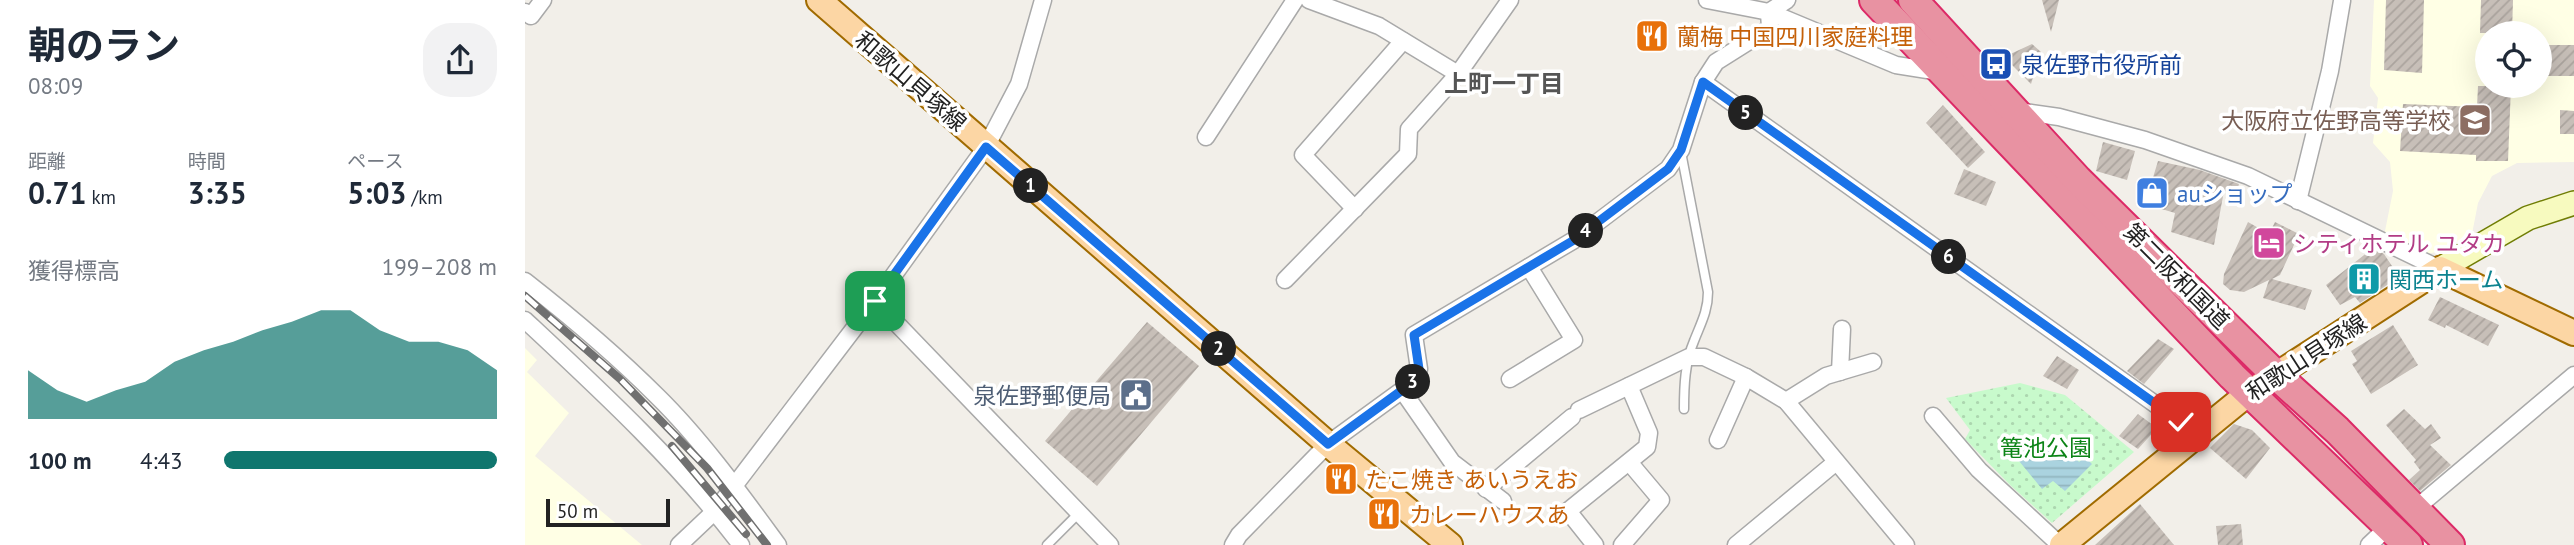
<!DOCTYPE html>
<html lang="ja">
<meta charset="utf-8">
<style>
body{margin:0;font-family:"PT Sans","Noto Sans JP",sans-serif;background:#f2f2f3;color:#1f2937;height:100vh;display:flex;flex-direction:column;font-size:26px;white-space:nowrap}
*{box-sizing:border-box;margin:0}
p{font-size:23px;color:#747a83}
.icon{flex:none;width:38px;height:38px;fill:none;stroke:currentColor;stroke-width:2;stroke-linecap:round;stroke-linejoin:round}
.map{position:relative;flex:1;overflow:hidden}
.drawer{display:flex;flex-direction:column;background:#fff;width:525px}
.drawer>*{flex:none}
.buttons{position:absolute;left:1950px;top:21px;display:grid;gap:14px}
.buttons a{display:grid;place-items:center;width:77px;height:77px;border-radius:50%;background:#fff;box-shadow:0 7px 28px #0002;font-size:35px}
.scale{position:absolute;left:21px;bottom:18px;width:124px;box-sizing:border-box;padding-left:7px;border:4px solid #222;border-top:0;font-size:19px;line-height:24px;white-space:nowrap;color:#222;-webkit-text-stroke:5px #fff;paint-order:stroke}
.pin{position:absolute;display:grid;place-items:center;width:60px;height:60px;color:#fff;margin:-30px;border-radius:14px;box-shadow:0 4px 10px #0006}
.km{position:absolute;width:35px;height:35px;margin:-18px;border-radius:50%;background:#222;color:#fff;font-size:19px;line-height:35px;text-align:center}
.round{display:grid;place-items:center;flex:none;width:74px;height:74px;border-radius:28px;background:#f2f2f3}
.head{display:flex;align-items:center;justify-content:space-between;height:119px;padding:0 28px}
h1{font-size:38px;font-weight:700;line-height:52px}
.figures{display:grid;grid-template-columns:repeat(3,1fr);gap:10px;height:119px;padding:7px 28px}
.figures div{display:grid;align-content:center}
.figures b{font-size:30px;font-weight:700}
.figures small{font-size:19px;font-weight:400}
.figures p{font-size:19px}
.chart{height:196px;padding:14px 28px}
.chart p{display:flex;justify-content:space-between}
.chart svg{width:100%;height:126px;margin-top:7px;fill:#0f766e;opacity:.7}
ul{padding:0 28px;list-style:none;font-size:23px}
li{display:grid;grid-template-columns:112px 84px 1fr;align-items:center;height:52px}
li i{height:18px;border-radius:9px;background:#0f766e}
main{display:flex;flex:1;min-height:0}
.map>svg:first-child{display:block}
.education{fill:#ffffe5;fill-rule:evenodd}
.park{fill:url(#park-dots)}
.water{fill:url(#water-rules)}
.building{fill:url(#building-hatch)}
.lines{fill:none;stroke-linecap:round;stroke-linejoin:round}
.lane-casing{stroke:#a9a9a9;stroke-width:11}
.street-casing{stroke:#a9a9a9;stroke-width:19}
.secondary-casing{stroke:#707d05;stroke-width:26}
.primary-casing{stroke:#a06b00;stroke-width:28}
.highway-casing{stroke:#dc2a67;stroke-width:32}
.lane{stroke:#fff;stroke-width:8}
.street{stroke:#fff;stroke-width:16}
.secondary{stroke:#f7fabf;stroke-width:23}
.primary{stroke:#fcd6a4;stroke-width:24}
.highway{stroke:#e892a2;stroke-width:28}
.rail-casing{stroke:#707070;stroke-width:8}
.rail{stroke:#fff;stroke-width:5;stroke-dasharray:16;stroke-linecap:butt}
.route-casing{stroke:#fff;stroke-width:14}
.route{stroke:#1a73e8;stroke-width:9}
.labels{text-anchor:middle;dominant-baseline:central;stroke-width:7;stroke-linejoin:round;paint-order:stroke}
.food-label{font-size:23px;fill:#c56008;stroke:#fff;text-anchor:start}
.transit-label{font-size:23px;fill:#164399;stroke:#fff;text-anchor:start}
.street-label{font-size:23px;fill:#222;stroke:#fff}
.education-label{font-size:23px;fill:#785e54;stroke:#fff;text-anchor:end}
.shop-label{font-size:23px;fill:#366cbe;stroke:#fff;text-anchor:start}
.hotel-label{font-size:23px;fill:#b23c85;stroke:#fff;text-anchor:start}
.culture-label{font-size:23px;fill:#0d838f;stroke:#fff;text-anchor:start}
.service-label{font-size:23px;fill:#4e5e75;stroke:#fff;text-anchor:end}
.park-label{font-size:23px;fill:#0c8416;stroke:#fff}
.neighbourhood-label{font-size:24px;font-weight:bold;fill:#555;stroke:#fff}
</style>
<main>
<section class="drawer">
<div class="head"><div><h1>朝のラン</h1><p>08:09</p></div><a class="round"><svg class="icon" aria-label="share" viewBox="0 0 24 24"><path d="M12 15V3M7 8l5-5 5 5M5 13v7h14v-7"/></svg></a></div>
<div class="figures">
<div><p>距離</p><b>0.71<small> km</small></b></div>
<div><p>時間</p><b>3:35</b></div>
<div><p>ペース</p><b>5:03<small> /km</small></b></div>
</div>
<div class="chart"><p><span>獲得標高</span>199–208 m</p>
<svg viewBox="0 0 160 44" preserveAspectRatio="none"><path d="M0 44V27L10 34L20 38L30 34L40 31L50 24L60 20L70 17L80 13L90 10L100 6L110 6L120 13L130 17L140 17L150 20L160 27V44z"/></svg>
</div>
<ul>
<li><b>100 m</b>4:43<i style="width:100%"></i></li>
</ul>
</section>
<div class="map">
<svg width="2049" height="545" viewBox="0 0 2049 545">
<defs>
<pattern id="park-dots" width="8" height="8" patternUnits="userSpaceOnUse" patternTransform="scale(1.75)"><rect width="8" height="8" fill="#c8facc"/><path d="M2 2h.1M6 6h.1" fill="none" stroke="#acd6af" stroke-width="1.8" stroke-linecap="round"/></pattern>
<pattern id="water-rules" width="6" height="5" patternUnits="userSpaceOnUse" patternTransform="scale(1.75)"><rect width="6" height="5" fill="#aad3df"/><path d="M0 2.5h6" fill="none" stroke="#92b5bf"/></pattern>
<pattern id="building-hatch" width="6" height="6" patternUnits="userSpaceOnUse" patternTransform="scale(1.75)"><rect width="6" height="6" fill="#c7bfb8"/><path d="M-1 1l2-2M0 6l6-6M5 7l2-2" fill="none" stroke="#aba49e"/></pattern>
</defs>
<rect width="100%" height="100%" fill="#f2efe9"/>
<g class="education">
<path d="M1849 0H2049V162L1992 163 1967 176 1953 203 1947 234 1918 250 1903 254 1859 236 1868 191 1865 162 1848 143 1853 98 1845 86ZM1962 33H2014V86H1962Z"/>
<polygon points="0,348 12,360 2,372 44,413 10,456 117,545 0,545"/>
</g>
<polygon class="park" points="1495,383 1540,395 1609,452 1527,523 1485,485 1440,439 1445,430 1421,398"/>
<polygon class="water" points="1518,439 1526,448 1535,440 1554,462 1560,457 1567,464 1540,491 1528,481 1517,489 1494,461"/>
<g class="building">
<polygon points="1517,0 1534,0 1526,32"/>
<polygon points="1861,0 1899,0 1897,73 1859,70"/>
<polygon points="1956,0 1988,0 1987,33 1955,33"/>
<polygon points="1507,44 1516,52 1506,84 1479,57"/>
<polygon points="2020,45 2049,45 2049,76 2018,76"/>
<polygon points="1953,86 1986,86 1983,161 1951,161 1951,155 1875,151 1878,104 1952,107"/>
<polygon points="1418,105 1460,152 1443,168 1401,123"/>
<polygon points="2035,110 2049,111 2049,134 2035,134"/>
<polygon points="1578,142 1610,151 1602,180 1571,171"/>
<polygon points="1633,161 1675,170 1714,184 1710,195 1699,191 1689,245 1646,232 1650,213 1620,204"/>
<polygon points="1439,169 1471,182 1461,206 1429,194"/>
<polygon points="1723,222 1744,234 1750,222 1774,234 1755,275 1747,279 1787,290 1780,310 1738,298 1744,280 1719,292 1705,290 1698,284 1699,274"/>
<polygon points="1848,248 1859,254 1873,275 1868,281 1835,303 1830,297 1815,305 1801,285"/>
<polygon points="1915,297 1974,325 1963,346 1921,325 1920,328 1903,320"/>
<polygon points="622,322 674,366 572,486 520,441"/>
<polygon points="1868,325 1893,365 1846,394 1827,364 1832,361 1826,351"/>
<polygon points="1633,339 1649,349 1619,384 1602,371"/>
<polygon points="1532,356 1554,370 1542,389 1518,376"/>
<polygon points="1879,409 1900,429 1906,424 1916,438 1905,445 1926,465 1895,491 1884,480 1895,470 1889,462 1891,460 1861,425"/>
<polygon points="1613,414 1632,428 1613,449 1594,436"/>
<polygon points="1709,424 1727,430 1745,448 1721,479 1685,448"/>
<polygon points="1615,504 1649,545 1570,545"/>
<polygon points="1716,524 1718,545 1693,545 1691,526"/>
</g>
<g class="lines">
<defs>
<g id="lane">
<path d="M1156 152 1183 292C1183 311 1176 323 1169 341 1160 362 1159 386 1159 409"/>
<polyline points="522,545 554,513"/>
</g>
<g id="street">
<polyline points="784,0 854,26 933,74"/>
<polyline points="1182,0 1244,12 1262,0"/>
<polyline points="0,12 6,16 18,0"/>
<polyline points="1178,82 1672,434"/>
<polyline points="1493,111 1534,117 1620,140 1723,176 1915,269"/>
<polyline points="681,137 770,0"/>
<polyline points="1773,201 1805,71 1817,1"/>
<polyline points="830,209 778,155 878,41"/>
<polyline points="760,280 883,154 884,129 933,74 985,0"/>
<path d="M0 281C46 317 91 355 132 396 176 439 217 496 253 545"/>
<polyline points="350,301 585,545"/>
<path d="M0 320C76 391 153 462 216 545"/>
<polyline points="1315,372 1317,329"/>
<polyline points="985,379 1049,340 1004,267"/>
<polyline points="877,390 927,462 978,501"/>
<polyline points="1261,401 1301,376 1348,362"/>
<polyline points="1054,410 1164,357 1179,357 1221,377"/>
<polyline points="1408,416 1454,470 1535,545"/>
<polyline points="1193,440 1221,377 1261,401 1381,545"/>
<polyline points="961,489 1047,417"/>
<polyline points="1890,509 2049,375"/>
<polyline points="154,545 190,511 350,301 461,147 494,84 518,0"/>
<polyline points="708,545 714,535 803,444 887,383 894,369 889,335 1049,240 1143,169 1156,150 1178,82 1191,62 1245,28 1244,12 1371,65 1415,72"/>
<polyline points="1070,545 1043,511 1122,447 1124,433 1104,386"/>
<polyline points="1097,545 1136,500 1104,462"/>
<polyline points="1211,545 1311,462"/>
<polyline points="1844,545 1863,527"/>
</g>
<polyline id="secondary" points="1915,269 2003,218 2049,203"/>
<g id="primary">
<polyline points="294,0 803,444 925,545"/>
<polyline points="1537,545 1725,392 1915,269 2049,333"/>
</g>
<g id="highway">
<polyline points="1349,0 1707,376 1883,545"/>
<polyline points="1388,0 1553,180 1751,375 1812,430 1925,545"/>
</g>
</defs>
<use href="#lane" class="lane-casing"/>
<use href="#street" class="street-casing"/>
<use href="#secondary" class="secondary-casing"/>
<use href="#primary" class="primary-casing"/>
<use href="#highway" class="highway-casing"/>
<use href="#lane" class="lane"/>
<use href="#street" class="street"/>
<use href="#secondary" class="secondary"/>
<use href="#primary" class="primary"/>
<use href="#highway" class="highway"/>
<defs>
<g id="rail">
<polyline points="0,296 95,379 182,468 242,545"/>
<polyline points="147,446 221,534"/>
</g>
</defs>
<use href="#rail" class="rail-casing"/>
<use href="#rail" class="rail"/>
</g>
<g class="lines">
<defs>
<polyline id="route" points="350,301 461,147 803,444 887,383 894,369 889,335 1049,240 1143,169 1156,150 1178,82 1656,422"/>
</defs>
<use href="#route" class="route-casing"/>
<use href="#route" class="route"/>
</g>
<defs>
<symbol id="restaurant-square" viewBox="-11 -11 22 22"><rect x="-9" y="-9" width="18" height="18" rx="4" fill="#e8710a" stroke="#fff"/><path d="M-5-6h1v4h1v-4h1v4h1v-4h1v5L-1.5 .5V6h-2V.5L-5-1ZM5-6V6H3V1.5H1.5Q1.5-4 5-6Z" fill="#fff"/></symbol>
<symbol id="bus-square" viewBox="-11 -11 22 22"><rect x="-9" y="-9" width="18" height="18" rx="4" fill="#1a4fb4" stroke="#fff"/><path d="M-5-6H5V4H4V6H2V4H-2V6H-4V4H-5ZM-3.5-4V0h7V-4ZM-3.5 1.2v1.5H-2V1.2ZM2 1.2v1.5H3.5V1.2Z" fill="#fff"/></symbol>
<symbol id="school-square" viewBox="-11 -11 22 22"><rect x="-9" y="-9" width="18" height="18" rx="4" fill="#8d6e63" stroke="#fff"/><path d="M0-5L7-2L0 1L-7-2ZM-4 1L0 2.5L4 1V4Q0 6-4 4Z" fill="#fff"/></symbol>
<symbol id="shop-square" viewBox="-11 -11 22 22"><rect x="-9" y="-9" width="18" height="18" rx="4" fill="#3f7fe0" stroke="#fff"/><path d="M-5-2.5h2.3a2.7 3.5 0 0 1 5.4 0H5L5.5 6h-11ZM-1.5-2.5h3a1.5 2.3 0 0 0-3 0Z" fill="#fff"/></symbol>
<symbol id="hotel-square" viewBox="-11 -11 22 22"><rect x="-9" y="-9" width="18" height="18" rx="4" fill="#d1479c" stroke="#fff"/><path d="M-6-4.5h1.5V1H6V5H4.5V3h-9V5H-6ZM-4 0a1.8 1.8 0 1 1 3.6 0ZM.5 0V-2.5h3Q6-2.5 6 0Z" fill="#fff"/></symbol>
<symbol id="building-square" viewBox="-11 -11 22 22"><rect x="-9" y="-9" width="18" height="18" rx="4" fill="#0f9aa8" stroke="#fff"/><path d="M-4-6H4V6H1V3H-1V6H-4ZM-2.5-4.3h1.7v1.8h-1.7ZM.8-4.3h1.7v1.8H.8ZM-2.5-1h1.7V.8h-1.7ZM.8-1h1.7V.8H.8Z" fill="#fff"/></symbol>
<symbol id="civic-square" viewBox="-11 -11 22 22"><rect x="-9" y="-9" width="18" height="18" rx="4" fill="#5c6f8a" stroke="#fff"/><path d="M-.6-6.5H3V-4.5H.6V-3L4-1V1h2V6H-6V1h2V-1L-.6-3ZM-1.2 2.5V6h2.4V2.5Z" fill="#fff"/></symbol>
</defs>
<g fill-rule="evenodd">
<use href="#restaurant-square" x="1108" y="17" width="38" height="38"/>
<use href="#bus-square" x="1452" y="45" width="38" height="38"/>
<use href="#school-square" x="1931" y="101" width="38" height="38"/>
<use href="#shop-square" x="1608" y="174" width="38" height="38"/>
<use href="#hotel-square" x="1725" y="224" width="38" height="38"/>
<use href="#building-square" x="1820" y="260" width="38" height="38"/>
<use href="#civic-square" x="592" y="376" width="38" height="38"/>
<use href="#restaurant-square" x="797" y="460" width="38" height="38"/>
<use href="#restaurant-square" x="840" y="495" width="38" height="38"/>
</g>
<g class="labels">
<g class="food-label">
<text x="1152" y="36">蘭梅 中国四川家庭料理</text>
<text x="840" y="479">たこ焼き あいうえお</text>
<text x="884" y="514">カレーハウスあ</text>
</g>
<g class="transit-label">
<text x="1496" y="64">泉佐野市役所前</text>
</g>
<g class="street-label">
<text transform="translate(386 81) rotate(41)">和歌山貝塚線</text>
<text transform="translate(1652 276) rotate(45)">第二阪和国道</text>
<text transform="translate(1781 357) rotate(-33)">和歌山貝塚線</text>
</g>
<g class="education-label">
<text x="1926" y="120">大阪府立佐野高等学校</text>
</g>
<g class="shop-label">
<text x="1652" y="193">auショップ</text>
</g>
<g class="hotel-label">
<text x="1768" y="243">シティホテル ユタカ</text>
</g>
<g class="culture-label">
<text x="1864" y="279">関西ホーム</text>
</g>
<g class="service-label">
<text x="586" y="395">泉佐野郵便局</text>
</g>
<g class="park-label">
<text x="1521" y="447">篭池公園</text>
</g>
<g class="neighbourhood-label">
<text x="979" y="83">上町一丁目</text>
</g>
</g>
</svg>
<div class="buttons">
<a><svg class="icon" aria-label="locate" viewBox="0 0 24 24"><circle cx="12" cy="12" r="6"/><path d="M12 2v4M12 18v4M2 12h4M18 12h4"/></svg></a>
</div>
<div class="scale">50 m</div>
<div class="pin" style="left:350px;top:301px;background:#1e9e55"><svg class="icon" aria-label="arrive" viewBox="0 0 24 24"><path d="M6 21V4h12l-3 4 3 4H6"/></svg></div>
<div class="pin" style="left:1656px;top:422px;background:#d93025"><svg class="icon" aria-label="check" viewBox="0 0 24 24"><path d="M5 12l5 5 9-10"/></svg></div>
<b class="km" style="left:506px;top:186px">1</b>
<b class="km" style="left:694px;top:349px">2</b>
<b class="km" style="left:888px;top:382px">3</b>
<b class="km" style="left:1061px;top:231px">4</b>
<b class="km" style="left:1221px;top:113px">5</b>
<b class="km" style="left:1424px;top:257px">6</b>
</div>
</main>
